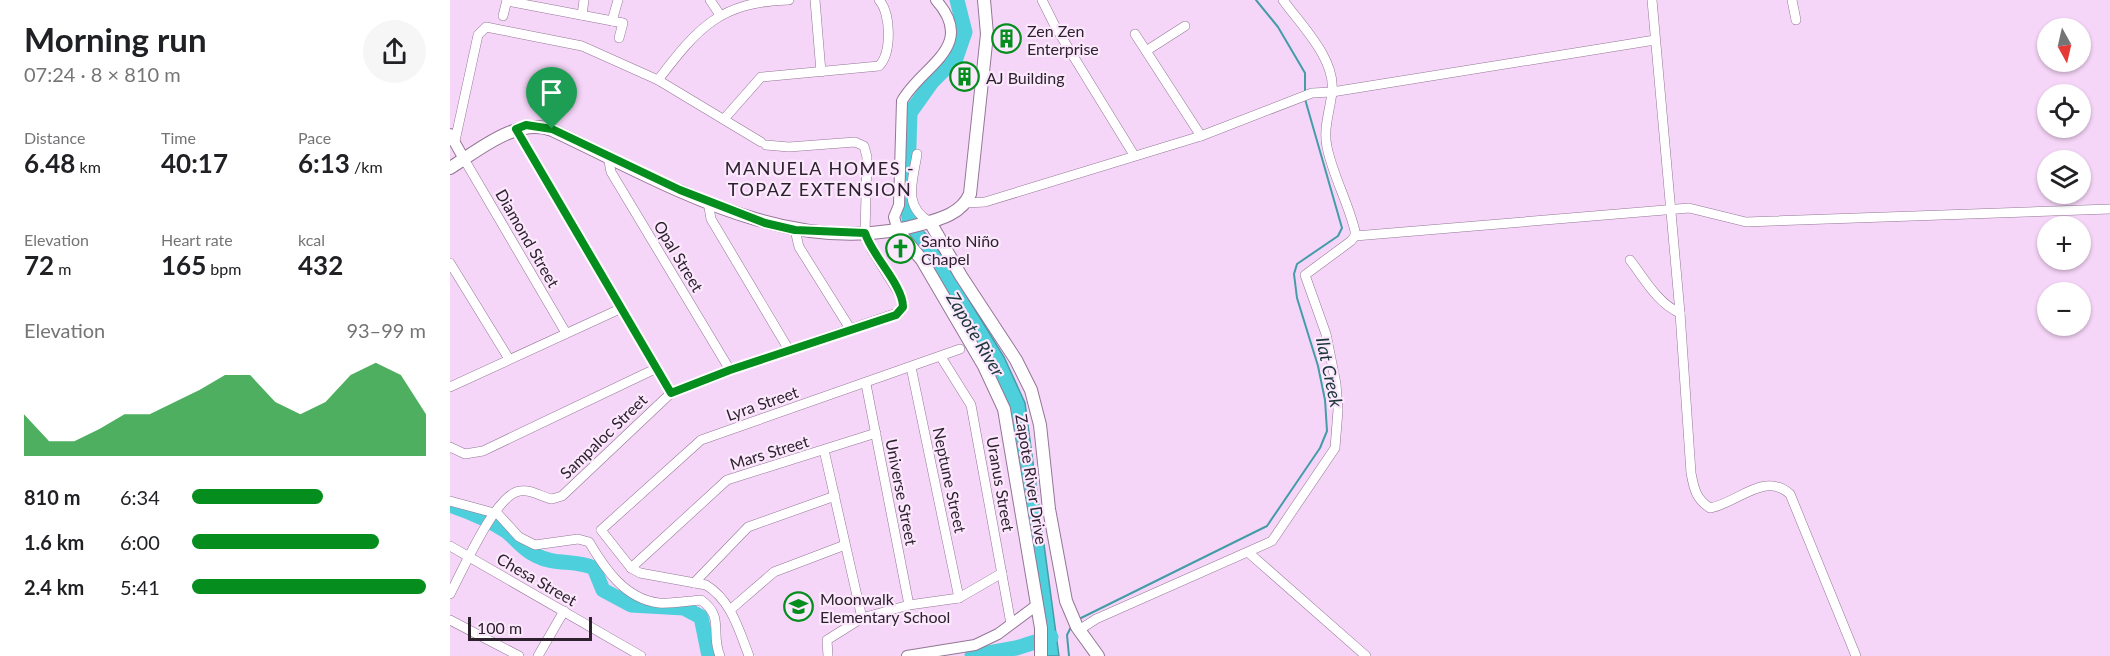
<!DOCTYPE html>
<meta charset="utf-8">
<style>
body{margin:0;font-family:Lato,sans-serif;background:#f6f6f6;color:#202124;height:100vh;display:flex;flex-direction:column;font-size:22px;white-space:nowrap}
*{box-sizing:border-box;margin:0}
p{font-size:20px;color:#757577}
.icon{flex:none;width:33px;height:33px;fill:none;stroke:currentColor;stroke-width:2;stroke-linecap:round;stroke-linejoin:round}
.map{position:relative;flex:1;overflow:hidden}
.side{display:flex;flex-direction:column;background:#fff;width:450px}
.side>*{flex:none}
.needle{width:39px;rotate:172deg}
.tools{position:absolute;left:1587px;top:18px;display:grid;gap:12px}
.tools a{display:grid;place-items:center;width:54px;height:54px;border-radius:50%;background:#fff;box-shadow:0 2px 4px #0004;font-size:30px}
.scale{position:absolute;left:18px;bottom:15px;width:124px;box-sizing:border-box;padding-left:6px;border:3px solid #2d212e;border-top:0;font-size:16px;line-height:21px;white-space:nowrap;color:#2d212e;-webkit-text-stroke:4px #fbe8fc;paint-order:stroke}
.pin{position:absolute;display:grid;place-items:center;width:51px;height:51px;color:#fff;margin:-62px -26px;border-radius:50% 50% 50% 0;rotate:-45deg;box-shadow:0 0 6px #0007}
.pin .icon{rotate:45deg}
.round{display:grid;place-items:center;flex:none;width:63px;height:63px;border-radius:32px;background:#f6f6f6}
.summary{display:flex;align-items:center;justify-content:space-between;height:102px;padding:0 24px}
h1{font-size:33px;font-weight:700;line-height:45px}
.stats{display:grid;grid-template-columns:repeat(3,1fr);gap:9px;height:102px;padding:6px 24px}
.stats div{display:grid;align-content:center}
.stats b{font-size:26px;font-weight:700}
.stats small{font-size:16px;font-weight:400}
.stats p{font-size:16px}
.chart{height:168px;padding:12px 24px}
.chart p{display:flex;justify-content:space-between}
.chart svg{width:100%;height:108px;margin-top:6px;fill:#058e1e;opacity:.7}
ul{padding:0 24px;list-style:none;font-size:20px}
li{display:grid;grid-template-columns:96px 72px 1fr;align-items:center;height:45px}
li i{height:15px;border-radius:8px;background:#058e1e}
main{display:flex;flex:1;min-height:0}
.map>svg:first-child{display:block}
.water{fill:#4dd0dc;stroke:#439ca8;stroke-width:1.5}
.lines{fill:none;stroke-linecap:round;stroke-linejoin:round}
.stream{stroke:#439ca8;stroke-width:2}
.river{stroke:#4dd0dc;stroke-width:15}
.minor-casing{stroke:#937695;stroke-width:10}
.tertiary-casing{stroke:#937695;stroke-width:12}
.secondary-casing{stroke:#937695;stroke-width:14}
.minor{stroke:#fff;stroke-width:9}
.tertiary{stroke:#fff;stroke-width:10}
.secondary{stroke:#fff;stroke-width:12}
.route-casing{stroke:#fff;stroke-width:12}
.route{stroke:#058e1e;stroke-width:8}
.labels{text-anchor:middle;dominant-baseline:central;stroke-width:4.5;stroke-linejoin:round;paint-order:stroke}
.poi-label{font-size:16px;fill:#2d212e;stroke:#fbe8fc;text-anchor:start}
.street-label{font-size:16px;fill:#2d212e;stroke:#fbe8fc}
.neighbourhood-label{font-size:18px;letter-spacing:1.5px;fill:#2d212e;stroke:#fbe8fc}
.water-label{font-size:18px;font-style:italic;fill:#193538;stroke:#fbe8fc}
</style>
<main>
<section class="side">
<div class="summary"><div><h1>Morning run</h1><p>07:24 · 8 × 810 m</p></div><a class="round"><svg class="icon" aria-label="share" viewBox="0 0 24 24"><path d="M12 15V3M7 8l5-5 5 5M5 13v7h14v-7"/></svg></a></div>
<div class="stats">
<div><p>Distance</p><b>6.48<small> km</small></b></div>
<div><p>Time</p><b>40:17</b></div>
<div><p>Pace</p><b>6:13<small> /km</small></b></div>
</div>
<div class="stats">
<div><p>Elevation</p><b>72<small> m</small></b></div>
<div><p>Heart rate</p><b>165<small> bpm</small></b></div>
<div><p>kcal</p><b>432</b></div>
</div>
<div class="chart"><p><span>Elevation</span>93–99 m</p>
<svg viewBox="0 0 160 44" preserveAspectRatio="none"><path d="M0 44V27L10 38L20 38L30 33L40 27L50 27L60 22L70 17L80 11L90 11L100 22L110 27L120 22L130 11L140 6L150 11L160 27V44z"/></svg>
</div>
<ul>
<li><b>810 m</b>6:34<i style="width:56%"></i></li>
<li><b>1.6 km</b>6:00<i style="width:80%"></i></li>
<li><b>2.4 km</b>5:41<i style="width:100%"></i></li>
</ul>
</section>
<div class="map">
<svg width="1660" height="656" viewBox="0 0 1660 656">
<rect width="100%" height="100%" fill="#f6d6f8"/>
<polygon class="water" points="468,232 474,232 483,241 554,357 575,403 609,656 592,656 561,415 474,256 460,239 460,236"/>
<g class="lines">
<g class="stream">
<polyline points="806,0 828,27 855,73 855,93"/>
<polyline points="629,619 817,526 870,448 877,431 875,400 868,366 847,298 844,274 847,264 888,236 892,228 855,99"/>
<polyline points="619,656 617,635 621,627"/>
</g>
<g class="river">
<polyline points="469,239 460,223 457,208 460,113 482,82 506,58 515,32 507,0"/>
<path d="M0 505C20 512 38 519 56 531 66 539 74 550 85 555 106 566 124 559 144 568L153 590 181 605 234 608 251 617 259 656"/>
<polyline points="522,656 566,648 601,637"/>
</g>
<defs>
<g id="minor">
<polyline points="260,0 270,15"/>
<polyline points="365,0 371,72"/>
<polyline points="592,0 606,28 684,155"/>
<path d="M1202 0 1230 313 1241 473C1244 489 1246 499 1260 508 1288 503 1314 471 1340 494L1406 656"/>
<polyline points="1342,0 1346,20"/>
<polyline points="57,1 173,23 169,38"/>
<polyline points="132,15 134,0"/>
<polyline points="53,16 57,0"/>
<polyline points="162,21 168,0"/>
<polyline points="685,34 751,136"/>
<polyline points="696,51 735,26"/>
<path d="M208 80C248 28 269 2 339 0"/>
<path d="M274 119 311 77 429 66C442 53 441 13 429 0"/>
<polyline points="66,129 221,393"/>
<polyline points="5,141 28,35 36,27 132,46 208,80 311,142"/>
<path d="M467 154C463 181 452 206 480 222"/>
<polyline points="158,156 161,172 280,370"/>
<polyline points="14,159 116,333"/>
<polyline points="258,202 261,219 339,350"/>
<polyline points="516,203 535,202 751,136 862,93 882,92 1205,40"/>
<polyline points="345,230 349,247 401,330"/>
<polyline points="905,236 1239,208 1296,222 1660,209"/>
<path d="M1180 260C1194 278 1208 304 1230 313"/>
<polyline points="0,263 59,359"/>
<polyline points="491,357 521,405 561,624"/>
<polyline points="461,367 509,598"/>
<polyline points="416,384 459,605"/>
<polyline points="0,387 172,308"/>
<polyline points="0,447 15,454 33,451 207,368"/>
<polyline points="374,450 412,618"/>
<path d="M0 501 48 514 69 537 85 545 128 539 139 542C155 569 175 599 209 603 222 604 238 601 251 600 275 617 260 633 270 656"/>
<polyline points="0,546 191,656"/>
<polyline points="799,553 916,656"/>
<polyline points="181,568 277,480 426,433"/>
<polyline points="244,583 298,527 385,496"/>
<path d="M0 594C12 572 46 493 70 491 82 489 91 497 102 499L112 496 221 393 280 370 450 312 453 301 450 295 422 250 415 233 417 157 414 146 405 142 339 147 316 145"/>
<polyline points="280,610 324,572 395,545"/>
<polyline points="0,620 69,656"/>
<path d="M629 630 646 619 822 541 885 448 888 410 886 384 876 334 855 275 901 241 905 236V231C898 202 883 176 877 147 873 128 880 111 882 92 886 59 851 25 833 0"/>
<polyline points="88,656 114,611"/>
<path d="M299 656C289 630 281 600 256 585L190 573 181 568 151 530 251 440 510 349"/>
<polyline points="378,656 377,640 412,618 459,605 509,598 552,573"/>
</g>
<g id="tertiary">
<polyline points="0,134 14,159"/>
<path d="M448 231 444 217 449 205 452 101C471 66 528 47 486 0"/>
<polyline points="457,656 525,645 548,634 587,605"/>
</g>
<g id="secondary">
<path d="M0 168C29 150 67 117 102 130 216 183 341 262 472 224 491 219 512 213 520 194L537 34 534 0"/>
<polyline points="480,222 511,276 566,360 581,390 590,425 599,509 616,601 627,627 648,656"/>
<polyline points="448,231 472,260 534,366 554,409 591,628 591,656"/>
</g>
</defs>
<use href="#minor" class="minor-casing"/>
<use href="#tertiary" class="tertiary-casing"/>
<use href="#secondary" class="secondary-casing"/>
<use href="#minor" class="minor"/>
<use href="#tertiary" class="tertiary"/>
<use href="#secondary" class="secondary"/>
</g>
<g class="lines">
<defs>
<path id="route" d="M76 125 102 129 230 190 315 223 345 230 415 233C422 256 453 285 453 307L446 315 280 370 221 393 66 129Z"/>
</defs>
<use href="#route" class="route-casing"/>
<use href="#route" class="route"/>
</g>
<defs>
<symbol id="building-ring" viewBox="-11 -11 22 22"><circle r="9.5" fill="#fbe8fc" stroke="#058e1e" stroke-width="1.5"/><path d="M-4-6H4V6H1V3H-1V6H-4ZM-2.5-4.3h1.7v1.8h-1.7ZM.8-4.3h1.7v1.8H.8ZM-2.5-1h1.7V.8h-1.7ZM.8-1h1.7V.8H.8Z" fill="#058e1e"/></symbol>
<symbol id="church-ring" viewBox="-11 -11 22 22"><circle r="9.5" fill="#fbe8fc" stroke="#058e1e" stroke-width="1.5"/><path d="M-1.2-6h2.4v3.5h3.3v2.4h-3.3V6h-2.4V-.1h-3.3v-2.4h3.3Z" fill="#058e1e"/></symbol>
<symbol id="school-ring" viewBox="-11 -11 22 22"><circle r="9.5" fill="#fbe8fc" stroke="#058e1e" stroke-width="1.5"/><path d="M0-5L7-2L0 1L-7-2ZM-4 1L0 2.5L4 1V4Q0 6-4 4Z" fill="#058e1e"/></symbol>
</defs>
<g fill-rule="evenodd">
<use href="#building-ring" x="540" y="22" width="33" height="33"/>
<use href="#building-ring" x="498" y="60" width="33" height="33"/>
<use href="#church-ring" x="434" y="232" width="33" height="33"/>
<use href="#school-ring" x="332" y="590" width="33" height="33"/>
</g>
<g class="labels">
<g class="poi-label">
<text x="577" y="30">Zen Zen<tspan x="577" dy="18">Enterprise</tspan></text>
<text x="536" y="77">AJ Building</text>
<text x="471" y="240">Santo Niño<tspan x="471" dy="18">Chapel</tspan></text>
<text x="370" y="598">Moonwalk<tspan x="370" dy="18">Elementary School</tspan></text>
</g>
<g class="street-label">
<text transform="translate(78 238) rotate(60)">Diamond Street</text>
<text transform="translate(229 256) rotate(59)">Opal Street</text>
<text transform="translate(312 403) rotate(-19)">Lyra Street</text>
<text transform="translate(153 436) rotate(-44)">Sampaloc Street</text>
<text transform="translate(319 452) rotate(-17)">Mars Street</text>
<text transform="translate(582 479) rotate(81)">Zapote River Drive</text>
<text transform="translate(500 480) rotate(78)">Neptune Street</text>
<text transform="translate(551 484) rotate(80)">Uranus Street</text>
<text transform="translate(452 492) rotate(79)">Universe Street</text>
<text transform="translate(87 579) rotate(30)">Chesa Street</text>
</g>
<g class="neighbourhood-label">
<text x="370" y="168">MANUELA HOMES -<tspan x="370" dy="21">TOPAZ EXTENSION</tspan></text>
</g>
<g class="water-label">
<text transform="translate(526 334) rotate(59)">Zapote River</text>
<text transform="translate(880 372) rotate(78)">Ilat Creek</text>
</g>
</g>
</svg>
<div class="tools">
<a><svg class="needle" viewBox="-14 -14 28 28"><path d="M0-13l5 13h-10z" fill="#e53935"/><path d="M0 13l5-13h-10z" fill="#757577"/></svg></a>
<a><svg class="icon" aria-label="locate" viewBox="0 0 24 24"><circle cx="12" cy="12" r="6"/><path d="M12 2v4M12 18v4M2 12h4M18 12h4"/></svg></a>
<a><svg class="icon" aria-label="layers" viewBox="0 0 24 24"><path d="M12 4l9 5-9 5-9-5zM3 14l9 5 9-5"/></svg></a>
<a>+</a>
<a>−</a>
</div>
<div class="scale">100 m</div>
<div class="pin" style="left:102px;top:129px;background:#1e9e55"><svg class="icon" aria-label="arrive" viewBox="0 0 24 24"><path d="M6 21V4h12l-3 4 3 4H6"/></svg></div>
</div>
</main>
